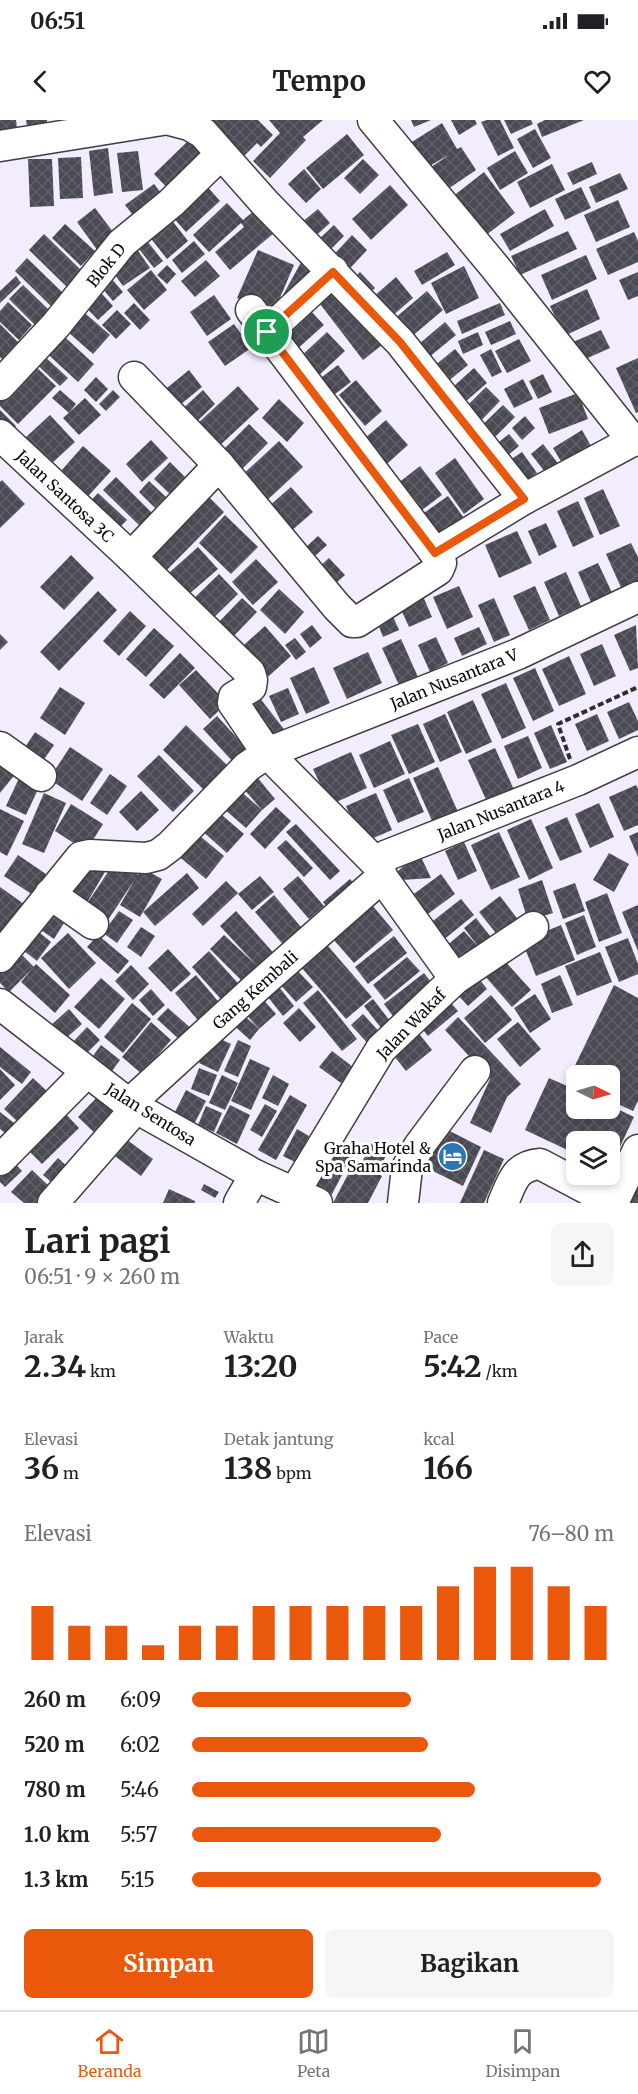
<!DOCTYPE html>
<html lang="id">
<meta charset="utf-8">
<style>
body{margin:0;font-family:Merriweather,serif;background:#f6f6f6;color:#202124;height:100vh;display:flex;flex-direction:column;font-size:22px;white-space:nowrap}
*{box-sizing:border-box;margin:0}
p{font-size:20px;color:#757577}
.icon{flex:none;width:33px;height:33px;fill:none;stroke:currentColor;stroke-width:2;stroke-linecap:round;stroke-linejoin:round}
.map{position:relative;height:1083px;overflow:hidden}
.details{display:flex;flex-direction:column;background:#fff;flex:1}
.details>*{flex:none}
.needle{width:39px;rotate:95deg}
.tools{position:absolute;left:566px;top:945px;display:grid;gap:12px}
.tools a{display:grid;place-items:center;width:54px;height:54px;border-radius:9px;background:#fff;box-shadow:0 3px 9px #0003;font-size:30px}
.pin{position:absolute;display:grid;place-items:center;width:51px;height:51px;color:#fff;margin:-26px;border:3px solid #fff;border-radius:50%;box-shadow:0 2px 6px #0007}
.round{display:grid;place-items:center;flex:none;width:63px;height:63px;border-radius:9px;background:#f6f6f6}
.head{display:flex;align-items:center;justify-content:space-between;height:102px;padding:0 24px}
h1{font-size:33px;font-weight:700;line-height:45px}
.stats{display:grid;grid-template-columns:repeat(3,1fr);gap:9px;height:102px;padding:6px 24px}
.stats div{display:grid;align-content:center}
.stats b{font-size:30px;font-weight:700}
.stats small{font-size:16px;font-weight:400}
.stats p{font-size:16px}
.chart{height:168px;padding:12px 24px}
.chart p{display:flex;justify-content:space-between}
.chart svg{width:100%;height:108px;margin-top:6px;stroke:#ea580c;stroke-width:6}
.primary-button{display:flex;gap:12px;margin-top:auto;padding:12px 24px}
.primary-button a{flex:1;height:69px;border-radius:9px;background:#ea580c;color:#fff;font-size:24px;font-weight:700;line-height:69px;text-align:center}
.primary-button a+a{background:#f6f6f6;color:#202124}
ul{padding:0 24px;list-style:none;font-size:20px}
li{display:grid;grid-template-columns:96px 72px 1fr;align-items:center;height:45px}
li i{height:15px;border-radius:8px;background:#ea580c}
.status{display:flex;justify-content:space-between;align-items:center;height:42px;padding:0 30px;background:#fff;direction:ltr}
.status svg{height:16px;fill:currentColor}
header{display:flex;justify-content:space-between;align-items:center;height:78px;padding:0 24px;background:#fff;font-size:27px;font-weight:700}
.tab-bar{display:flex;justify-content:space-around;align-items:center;height:84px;border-top:2px solid #e0e0e0;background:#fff;font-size:16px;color:#757577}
.tab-bar a{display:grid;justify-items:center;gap:3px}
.tab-bar .current{color:#ea580c}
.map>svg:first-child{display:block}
.building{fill:url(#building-cross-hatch)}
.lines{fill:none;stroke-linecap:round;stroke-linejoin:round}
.minor-casing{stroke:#3f3f3f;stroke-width:33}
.path{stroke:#2e2e2e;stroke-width:4;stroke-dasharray:6 3;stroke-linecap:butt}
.minor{stroke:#fff;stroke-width:30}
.route-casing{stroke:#fff;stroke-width:12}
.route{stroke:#ea580c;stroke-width:8}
.labels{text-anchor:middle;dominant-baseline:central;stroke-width:6;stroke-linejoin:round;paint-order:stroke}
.street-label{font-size:16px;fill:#0c0c0c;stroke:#fff}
.poi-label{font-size:16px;fill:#0c0c0c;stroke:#fff;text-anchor:end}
</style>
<div class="status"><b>06:51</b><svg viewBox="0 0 49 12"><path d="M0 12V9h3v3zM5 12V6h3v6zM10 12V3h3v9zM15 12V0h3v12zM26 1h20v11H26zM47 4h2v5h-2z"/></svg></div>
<header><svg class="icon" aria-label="back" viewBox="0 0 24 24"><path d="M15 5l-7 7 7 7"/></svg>Tempo<svg class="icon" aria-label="heart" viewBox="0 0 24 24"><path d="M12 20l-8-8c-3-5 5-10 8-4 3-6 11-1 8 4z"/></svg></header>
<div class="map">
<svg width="638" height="1083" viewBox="0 0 638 1083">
<defs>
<pattern id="building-cross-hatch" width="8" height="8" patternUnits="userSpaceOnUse" patternTransform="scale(1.5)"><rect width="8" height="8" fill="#494a54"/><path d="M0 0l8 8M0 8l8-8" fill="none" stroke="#5f6068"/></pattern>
</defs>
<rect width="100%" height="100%" fill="#f2ecfe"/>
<g class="building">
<polygon points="0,0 16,0 18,17 0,19"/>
<polygon points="26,0 47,0 47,3 27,6"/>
<polygon points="204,0 258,0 273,15 261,27 257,23 241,39"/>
<polygon points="269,0 323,0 303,17 306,20 270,58 253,41 280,13"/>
<polygon points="411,0 431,0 414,7"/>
<polygon points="451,0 475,0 477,4 459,15"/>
<polygon points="487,0 500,0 514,28 498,36 481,2"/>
<polygon points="504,0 531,0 533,4 511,14"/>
<polygon points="545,0 584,0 542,17 537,4"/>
<polygon points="442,3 457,29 461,27 476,50 439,75 423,52 451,34 422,50 407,25"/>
<polygon points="535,9 551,38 533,48 517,19"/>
<polygon points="347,14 364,35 323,69 306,48"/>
<polygon points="189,20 211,42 176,77 154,54"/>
<polygon points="108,28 113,73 94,76 89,31"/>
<polygon points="138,31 143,70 122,72 117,33"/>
<polygon points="515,31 528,53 500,70 487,48"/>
<polygon points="81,37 83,78 60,79 58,38"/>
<polygon points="28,39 52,39 54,86 30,87"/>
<polygon points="363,39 379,55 360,74 344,58"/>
<polygon points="592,42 597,54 573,65 567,53"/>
<polygon points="552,44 565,70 530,88 517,62"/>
<polygon points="304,49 321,69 306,83 288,64"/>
<polygon points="484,52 515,93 477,122 447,81"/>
<polygon points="620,53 628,69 596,83 589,67"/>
<polygon points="204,63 220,81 186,112 170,94"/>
<polygon points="154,64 169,83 140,104 125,85"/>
<polygon points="390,65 408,85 371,120 352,99"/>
<polygon points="581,67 591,88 565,100 555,79"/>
<polygon points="618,80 630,107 596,122 584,95"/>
<polygon points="227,83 243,100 261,85 280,108 230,150 215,132 244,107 241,103 209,132 193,115"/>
<polygon points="95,88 116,116 98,131 77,102"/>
<polygon points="318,89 330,103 308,123 295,108"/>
<polygon points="545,89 554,106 510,131 500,114"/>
<polygon points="167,94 188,121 167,139 145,111"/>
<polygon points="65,104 95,131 81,146 52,118"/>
<polygon points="334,105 344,116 328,132 317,121"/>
<polygon points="568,111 577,129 520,155 511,136"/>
<polygon points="634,112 638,121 638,142 608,155 596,129"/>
<polygon points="44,114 86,155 71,171 29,130"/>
<polygon points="352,115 367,130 341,158 326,143"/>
<polygon points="144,117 163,141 154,148 135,124"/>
<polygon points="194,121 205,134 182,153 172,140"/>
<polygon points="134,125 150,148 123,166 107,144"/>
<polygon points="258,130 294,145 273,194 237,178"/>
<polygon points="447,132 455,145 422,165 414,151"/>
<polygon points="586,135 597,159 552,180 541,155"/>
<polygon points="304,137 318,144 297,183 283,175"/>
<polygon points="27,138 64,174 52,187 15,151"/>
<polygon points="206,140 220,156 195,177 181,161"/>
<polygon points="167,145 176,154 167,164 157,155"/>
<polygon points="464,146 479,178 446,194 431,163"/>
<polygon points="151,150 167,170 144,190 127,170"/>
<polygon points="105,151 123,172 113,181 95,160"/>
<polygon points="360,152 375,168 364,179 349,163"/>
<polygon points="638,152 638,176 628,180 619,160"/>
<polygon points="16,156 21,163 0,183 0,171"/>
<polygon points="396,157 413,178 383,204 366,183"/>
<polygon points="23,165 49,190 35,205 9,179"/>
<polygon points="336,165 382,225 363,240 317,180"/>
<polygon points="95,166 113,186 98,200 80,181"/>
<polygon points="587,169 600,199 564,216 550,186"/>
<polygon points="427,171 443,190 404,223 388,204"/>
<polygon points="214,175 231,199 207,216 190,192"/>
<polygon points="8,182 32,205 19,220 0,202 0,191"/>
<polygon points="134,183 150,200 140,210 124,193"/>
<polygon points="500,183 505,195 462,214 457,201"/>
<polygon points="78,187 110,215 93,234 61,206"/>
<polygon points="117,190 131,204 116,219 102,205"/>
<polygon points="310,190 324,205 295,231 282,217"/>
<polygon points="510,201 516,214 491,225 485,212"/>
<polygon points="445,202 456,215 423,242 413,229"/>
<polygon points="0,204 19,223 3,240 0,237"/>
<polygon points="234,204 251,228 225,246 208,222"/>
<polygon points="55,208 94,244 78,262 39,226"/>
<polygon points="601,210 610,228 581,241 573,222"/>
<polygon points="327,212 345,231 317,257 299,238"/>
<polygon points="478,212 483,225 463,234 458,221"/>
<polygon points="519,219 531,241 507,253 495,231"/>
<polygon points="455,229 468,245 441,267 428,251"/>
<polygon points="491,229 502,252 492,257 480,235"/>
<polygon points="41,233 68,258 60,266 33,241"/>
<polygon points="638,238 638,292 636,293 616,248"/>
<polygon points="30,241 56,266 18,304 0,286 0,272"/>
<polygon points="338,245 351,262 323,283 310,266"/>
<polygon points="474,248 487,263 458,288 445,274"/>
<polygon points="189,250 202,267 175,289 162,272"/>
<polygon points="543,254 552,272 538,279 529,261"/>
<polygon points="96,257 108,269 96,282 84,270"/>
<polygon points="523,259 533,279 514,288 504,269"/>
<polygon points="356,260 382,291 365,306 339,275"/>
<polygon points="238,266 259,289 216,329 195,306"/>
<polygon points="486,267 500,281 475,307 461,292"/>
<polygon points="60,270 76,284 69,293 52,278"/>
<polygon points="113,270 120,277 106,291 99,284"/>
<polygon points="203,270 215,284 189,309 176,295"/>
<polygon points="578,273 588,299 549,314 539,288"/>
<polygon points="85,278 101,295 79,315 63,298"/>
<polygon points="279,279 304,303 287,322 262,298"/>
<polygon points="503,285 515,297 487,325 475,312"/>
<polygon points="0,290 16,306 5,317 0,312"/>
<polygon points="50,295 75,322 50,345 25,318"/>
<polygon points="525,296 535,308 522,320 512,308"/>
<polygon points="386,300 408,325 379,351 357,325"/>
<polygon points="249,304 268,323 236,355 217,336"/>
<polygon points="582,310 591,326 562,343 553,328"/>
<polygon points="509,314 519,326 500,342 490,329"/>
<polygon points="151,320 168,338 142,362 126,344"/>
<polygon points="279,321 303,347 262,385 238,359"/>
<polygon points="543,324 564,351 552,361 531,334"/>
<polygon points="83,326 111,351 81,384 54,359"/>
<polygon points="522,332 537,353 519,366 504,344"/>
<polygon points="455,338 484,379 464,394 435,353"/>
<polygon points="170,342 187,359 172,376 154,359"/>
<polygon points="420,346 442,375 418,393 397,364"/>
<polygon points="116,357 153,394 141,407 103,370"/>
<polygon points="2,360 25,384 0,408 0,362"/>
<polygon points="149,361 166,377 155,388 139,372"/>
<polygon points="291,367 313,392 282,419 260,394"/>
<polygon points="200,368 224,392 160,457 136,434"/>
<polygon points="603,369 620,406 600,415 584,378"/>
<polygon points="98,373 127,400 113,414 85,387"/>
<polygon points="448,376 464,398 430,422 414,400"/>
<polygon points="578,381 594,417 573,427 557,391"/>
<polygon points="225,395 258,427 231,454 199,423"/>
<polygon points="546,403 557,427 539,436 528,411"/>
<polygon points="517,411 532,443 499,458 485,425"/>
<polygon points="318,416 327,425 314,437 305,428"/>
<polygon points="631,423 638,437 638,468 624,474 606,434"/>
<polygon points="198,427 218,449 181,481 162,459"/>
<polygon points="71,435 94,458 64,490 40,467"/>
<polygon points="329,438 345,455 335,464 319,447"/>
<polygon points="256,439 278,462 253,485 232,462"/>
<polygon points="598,443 615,479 594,489 578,452"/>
<polygon points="566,452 581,486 559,496 544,462"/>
<polygon points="219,454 238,474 204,507 185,487"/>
<polygon points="459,466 473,497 447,509 433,477"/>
<polygon points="535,466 550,500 529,510 513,476"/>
<polygon points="279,469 304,492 285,514 260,490"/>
<polygon points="98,471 117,490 59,551 40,532"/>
<polygon points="422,474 432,497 409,507 399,485"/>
<polygon points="242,478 257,492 228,522 213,508"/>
<polygon points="494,478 510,515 494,522 478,485"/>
<polygon points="130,491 146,506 119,536 103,521"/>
<polygon points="391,492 399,510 383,517 376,499"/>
<polygon points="312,505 322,518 310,528 300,514"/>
<polygon points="636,505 638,548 630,551 614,515"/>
<polygon points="265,506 291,536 261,563 235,533"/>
<polygon points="479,507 487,524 462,536 454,518"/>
<polygon points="154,508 174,526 146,557 126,539"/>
<polygon points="0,514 8,522 0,530"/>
<polygon points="436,517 448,543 430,552 418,525"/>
<polygon points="295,518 306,532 296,540 285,525"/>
<polygon points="401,519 418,557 399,565 382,528"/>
<polygon points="602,524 616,556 594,566 580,534"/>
<polygon points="368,532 382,563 347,579 333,548"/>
<polygon points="180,533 195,548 164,579 149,565"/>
<polygon points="569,536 586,574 559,586 542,549"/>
<polygon points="314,547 330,583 306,594 290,558"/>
<polygon points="535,548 554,591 533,601 513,558"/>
<polygon points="196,550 227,583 210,599 179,565"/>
<polygon points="506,563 526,608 502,619 481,574"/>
<polygon points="60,567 85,583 65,615 40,598"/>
<polygon points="288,568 299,594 281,602 269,576"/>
<polygon points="259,577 287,613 271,626 243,590"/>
<polygon points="473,580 492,622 466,634 447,592"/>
<polygon points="629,582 638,601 638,610 619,619 607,592"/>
<polygon points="445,594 462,632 440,642 423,604"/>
<polygon points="597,594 609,621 587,631 575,604"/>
<polygon points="217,596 247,629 233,642 203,609"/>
<polygon points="418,604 435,642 409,654 391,615"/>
<polygon points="186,605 228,646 204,670 163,630"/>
<polygon points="551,605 567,642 550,649 534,613"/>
<polygon points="35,612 54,625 38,648 20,635"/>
<polygon points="528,616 542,648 518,659 504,626"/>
<polygon points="390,621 405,654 374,668 359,635"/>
<polygon points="70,627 103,649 82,681 49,659"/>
<polygon points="495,628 515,672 488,684 468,640"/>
<polygon points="351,632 367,668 330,685 313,649"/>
<polygon points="159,635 194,671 173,692 137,656"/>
<polygon points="0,639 17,652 0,673"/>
<polygon points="438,647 458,692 433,703 413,658"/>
<polygon points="110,654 127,666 107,695 90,683"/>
<polygon points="20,656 40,665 26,695 6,686"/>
<polygon points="257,657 275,679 262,690 243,668"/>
<polygon points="409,658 424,692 398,703 383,670"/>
<polygon points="636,665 638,669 638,705 624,711 609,677"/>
<polygon points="238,669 262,690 246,708 222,687"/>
<polygon points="141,671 159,690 137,711 119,692"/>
<polygon points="44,673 66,683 44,733 22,724"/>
<polygon points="376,673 392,710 362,723 346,686"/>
<polygon points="599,683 614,717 590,728 575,694"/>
<polygon points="71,684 103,704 86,731 55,711"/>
<polygon points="276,687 291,701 265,729 250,714"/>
<polygon points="0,689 24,701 7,736 0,732"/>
<polygon points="216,690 244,714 227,733 200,709"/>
<polygon points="567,697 582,732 560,741 545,707"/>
<polygon points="531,699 553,748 529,760 507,710"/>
<polygon points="296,704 340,751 330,760 286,712"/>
<polygon points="194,711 224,736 206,759 176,734"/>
<polygon points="499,712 520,757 491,770 471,725"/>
<polygon points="638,712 638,737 629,716"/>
<polygon points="286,720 313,748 304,757 277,728"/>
<polygon points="464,722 477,751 458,760 445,731"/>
<polygon points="609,733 629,744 614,772 593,760"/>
<polygon points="18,735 46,754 33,775 4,756"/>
<polygon points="421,737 431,758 387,761 408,742"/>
<polygon points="87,739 106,750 81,793 62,783"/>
<polygon points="116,740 138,755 142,748 162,759 140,797 120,785 135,759 108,800 86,785"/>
<polygon points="187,753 199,768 155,806 143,792"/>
<polygon points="441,754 455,774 421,799 407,779"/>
<polygon points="260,756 274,772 252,790 238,774"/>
<polygon points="298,756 324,786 309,799 283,769"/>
<polygon points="350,759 358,768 330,791 323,782"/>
<polygon points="542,760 553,793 528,801 518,769"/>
<polygon points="226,761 238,773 203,806 192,794"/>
<polygon points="575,763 585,791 563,799 553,771"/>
<polygon points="0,767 24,784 0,819"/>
<polygon points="607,773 622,813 599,822 585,782"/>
<polygon points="274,775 306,813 287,829 255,792"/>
<polygon points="500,776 523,806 503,822 479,792"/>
<polygon points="461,779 474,795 442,821 429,804"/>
<polygon points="372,785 393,810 354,843 333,819"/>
<polygon points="638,785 638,831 622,792"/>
<polygon points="41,789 64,803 54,819 32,804"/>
<polygon points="119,791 133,800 117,823 103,813"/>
<polygon points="236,791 279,839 249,868 210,829 224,815 255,844 220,806"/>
<polygon points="584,795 596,827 577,835 565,803"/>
<polygon points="476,798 498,826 453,851 438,833 464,811 478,826 464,808"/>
<polygon points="30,805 51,822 37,841 15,824"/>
<polygon points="561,805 575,840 536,856 522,821"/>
<polygon points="141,807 155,816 141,837 127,827"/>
<polygon points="68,813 96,843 69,869 41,838"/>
<polygon points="98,815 129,841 118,854 87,827"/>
<polygon points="394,816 407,833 368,864 355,847"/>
<polygon points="321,818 372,877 346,899 295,840"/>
<polygon points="628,818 638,844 638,854 619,862 605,827"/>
<polygon points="15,828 34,847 9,872 0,863 0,843"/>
<polygon points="168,829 191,854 171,872 148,848"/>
<polygon points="209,831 245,871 228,887 192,847"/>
<polygon points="600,832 612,862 577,876 565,846"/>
<polygon points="407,837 420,851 385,880 373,865"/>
<polygon points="503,839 531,870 512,887 484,855"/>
<polygon points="36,844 70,875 55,893 21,862"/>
<polygon points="131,845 149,864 133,880 115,861"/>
<polygon points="294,847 313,867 296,882 278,862"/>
<polygon points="424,853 438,871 398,903 384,884"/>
<polygon points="196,855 227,892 206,910 175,873"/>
<polygon points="476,855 487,869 468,886 455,872"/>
<polygon points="560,855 573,885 552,893 541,864"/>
<polygon points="101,858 125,879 99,909 74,887"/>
<polygon points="275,862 294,886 283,896 263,871"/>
<polygon points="614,865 638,878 638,981 633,991 609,980 609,956 576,956 576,963 568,960"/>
<polygon points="151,869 165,885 153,896 139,880"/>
<polygon points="318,870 357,919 342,931 303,883"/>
<polygon points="535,874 551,899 530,913 514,888"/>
<polygon points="491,875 512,900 485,923 464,898"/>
<polygon points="260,876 276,894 259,909 243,891"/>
<polygon points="445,876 458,891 428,916 415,900"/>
<polygon points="373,879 394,906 385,913 364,886"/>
<polygon points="132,883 151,899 123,933 104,917"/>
<polygon points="168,888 193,910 182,922 157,899"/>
<polygon points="299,888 316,907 300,922 283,903"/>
<polygon points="69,889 82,904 63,921 50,906"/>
<polygon points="239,891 259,909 250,920 230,902"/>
<polygon points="363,894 384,917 372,928 351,905"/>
<polygon points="458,897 521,964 507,977 491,1013 470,1003 490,959 445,910"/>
<polygon points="151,902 171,920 142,954 122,937"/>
<polygon points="518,902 541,929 520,947 497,919"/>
<polygon points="413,906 432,930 406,951 387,927"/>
<polygon points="87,907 100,920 81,939 69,926"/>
<polygon points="212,915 231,924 218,952 199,943"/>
<polygon points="238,920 251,926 238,957 224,951"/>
<polygon points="101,925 120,940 103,963 84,948"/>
<polygon points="0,927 31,952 22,964 0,947"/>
<polygon points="332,931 353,947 341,963 319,947"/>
<polygon points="250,939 270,948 251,990 231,981"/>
<polygon points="199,948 217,955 209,976 191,969"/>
<polygon points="0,949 15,965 0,980"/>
<polygon points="222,955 238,963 225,990 209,983"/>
<polygon points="273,955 289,964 278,986 262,978"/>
<polygon points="33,958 47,971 18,1002 4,989"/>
<polygon points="549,958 576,970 576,988 609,988 609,985 634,997 609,1050 609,1022 576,1022 576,1034 525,1010"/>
<polygon points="186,970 206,981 192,1008 172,998"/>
<polygon points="102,972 124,994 100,1018 78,997"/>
<polygon points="290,975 307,985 276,1040 258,1030"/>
<polygon points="265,984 277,991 262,1017 250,1010"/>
<polygon points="230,985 250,995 237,1024 216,1013"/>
<polygon points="58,986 79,1008 42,1044 21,1023"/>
<polygon points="206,986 222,993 214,1012 198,1005"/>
<polygon points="0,992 14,1003 6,1014 0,1009"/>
<polygon points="442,1007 481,1027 463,1066 423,1046"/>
<polygon points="297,1009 309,1016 295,1042 283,1036"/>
<polygon points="119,1014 153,1039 141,1056 107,1030"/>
<polygon points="333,1016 356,1028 331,1076 308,1064"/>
<polygon points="374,1019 390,1027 379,1050 362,1042"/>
<polygon points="484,1030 504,1039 484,1083 460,1083"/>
<polygon points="9,1037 22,1051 5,1067 0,1062 0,1045"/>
<polygon points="58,1038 71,1050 56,1066 43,1055"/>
<polygon points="355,1041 382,1056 368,1083 333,1083"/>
<polygon points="32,1050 54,1071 42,1083 24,1083 11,1072"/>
<polygon points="204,1064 219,1072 215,1078 201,1070"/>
<polygon points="638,1064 638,1083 620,1083"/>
<polygon points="169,1069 195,1081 195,1083 163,1083"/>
</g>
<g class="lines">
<defs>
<g id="minor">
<polyline points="170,0 189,5 203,13 265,83 400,222 524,379"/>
<polyline points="373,0 494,146 633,321"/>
<polyline points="0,26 162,0"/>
<polyline points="251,190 435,433"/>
<polyline points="267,212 333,151"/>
<polyline points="134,257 219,345 337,487 352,502 357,502 438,450 441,443 435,433 524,379 638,318"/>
<polyline points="0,265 56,205 122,123 171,83 221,34"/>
<polyline points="0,315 131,437 250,553 252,560 251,567 234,577 233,583 238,590 267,633 379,746"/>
<polyline points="131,437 219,345"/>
<polyline points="0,627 41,656"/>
<polyline points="50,774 93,804"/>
<polyline points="0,837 81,737 90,735 146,738 158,735 170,726 247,647 267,633 518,534 638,477"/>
<path d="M455 859 382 757C380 748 378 743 385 736L578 660 638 632"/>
<polyline points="0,884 129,984 255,1055 317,1083"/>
<polyline points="129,984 257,867 382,757"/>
<polyline points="0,1040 86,953"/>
<polyline points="294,1073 381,929 455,859 533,807"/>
<polyline points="53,1083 136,988"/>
<polyline points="239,1083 255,1055"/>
<polyline points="403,1083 407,1048 419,1026 475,951"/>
<path d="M503 1083C512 1062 515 1046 540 1044L614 1083"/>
<polyline points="613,1083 638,1030"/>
</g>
</defs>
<use href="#minor" class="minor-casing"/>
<polyline class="path" points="570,639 558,604 638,567"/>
<use href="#minor" class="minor"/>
</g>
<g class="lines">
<defs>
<polygon id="route" points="333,152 400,222 524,379 435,433 267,212"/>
</defs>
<use href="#route" class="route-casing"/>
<use href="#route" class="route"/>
</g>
<defs>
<symbol id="hotel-disc" viewBox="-11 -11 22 22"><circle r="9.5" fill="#2c76b4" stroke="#fff"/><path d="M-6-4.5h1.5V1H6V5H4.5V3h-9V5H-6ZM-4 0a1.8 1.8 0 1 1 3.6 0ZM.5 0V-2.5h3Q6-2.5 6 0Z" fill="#fff"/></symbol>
</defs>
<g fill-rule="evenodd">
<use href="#hotel-disc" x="436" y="1020" width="33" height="33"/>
</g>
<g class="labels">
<g class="street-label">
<text transform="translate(106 145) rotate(-51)">Blok D</text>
<text transform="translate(65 376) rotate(43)">Jalan Santosa 3C</text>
<text transform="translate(454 559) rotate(-22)">Jalan Nusantara V</text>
<text transform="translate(501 690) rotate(-22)">Jalan Nusantara 4</text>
<text transform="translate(255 870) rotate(-42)">Gang Kembali</text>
<text transform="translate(411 904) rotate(-46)">Jalan Wakaf</text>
<text transform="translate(151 994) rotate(32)">Jalan Sentosa</text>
</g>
<g class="poi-label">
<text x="431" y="1028">Graha Hotel &amp;<tspan x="431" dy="18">Spa Samarinda</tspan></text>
</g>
</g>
</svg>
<div class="tools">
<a><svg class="needle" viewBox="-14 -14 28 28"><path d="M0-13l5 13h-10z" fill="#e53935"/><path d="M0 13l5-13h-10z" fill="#757577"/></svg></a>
<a><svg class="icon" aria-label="layers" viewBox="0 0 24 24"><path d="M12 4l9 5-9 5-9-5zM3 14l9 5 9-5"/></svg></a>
</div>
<div class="pin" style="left:267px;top:212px;background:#1e9e55"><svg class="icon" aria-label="arrive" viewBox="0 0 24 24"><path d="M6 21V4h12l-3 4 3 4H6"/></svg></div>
</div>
<section class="details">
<div class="head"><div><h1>Lari pagi</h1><p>06:51 · 9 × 260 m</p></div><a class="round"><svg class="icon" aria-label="share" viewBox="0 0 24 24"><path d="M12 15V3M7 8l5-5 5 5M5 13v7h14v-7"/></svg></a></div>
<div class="stats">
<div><p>Jarak</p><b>2.34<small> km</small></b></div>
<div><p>Waktu</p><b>13:20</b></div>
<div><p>Pace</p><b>5:42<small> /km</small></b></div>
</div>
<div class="stats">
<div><p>Elevasi</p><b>36<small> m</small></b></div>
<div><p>Detak jantung</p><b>138<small> bpm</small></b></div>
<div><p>kcal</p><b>166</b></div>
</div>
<div class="chart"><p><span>Elevasi</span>76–80 m</p>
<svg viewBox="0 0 160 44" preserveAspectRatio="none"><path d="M5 44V22M15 44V30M25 44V30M35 44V38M45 44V30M55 44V30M65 44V22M75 44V22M85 44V22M95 44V22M105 44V22M115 44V14M125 44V6M135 44V6M145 44V14M155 44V22"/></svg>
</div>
<ul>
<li><b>260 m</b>6:09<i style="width:52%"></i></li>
<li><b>520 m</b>6:02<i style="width:56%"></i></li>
<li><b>780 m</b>5:46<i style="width:67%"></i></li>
<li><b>1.0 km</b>5:57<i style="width:59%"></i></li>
<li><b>1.3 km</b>5:15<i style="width:97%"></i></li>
</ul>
<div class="primary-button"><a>Simpan</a><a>Bagikan</a></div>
</section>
<nav class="tab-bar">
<a class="current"><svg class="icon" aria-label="home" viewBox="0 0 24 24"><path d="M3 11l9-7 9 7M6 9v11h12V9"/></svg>Beranda</a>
<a><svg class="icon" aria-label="map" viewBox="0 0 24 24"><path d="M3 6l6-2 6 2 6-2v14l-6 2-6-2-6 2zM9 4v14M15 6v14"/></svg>Peta</a>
<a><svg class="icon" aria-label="saved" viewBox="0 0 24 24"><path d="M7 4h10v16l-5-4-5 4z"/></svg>Disimpan</a>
</nav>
